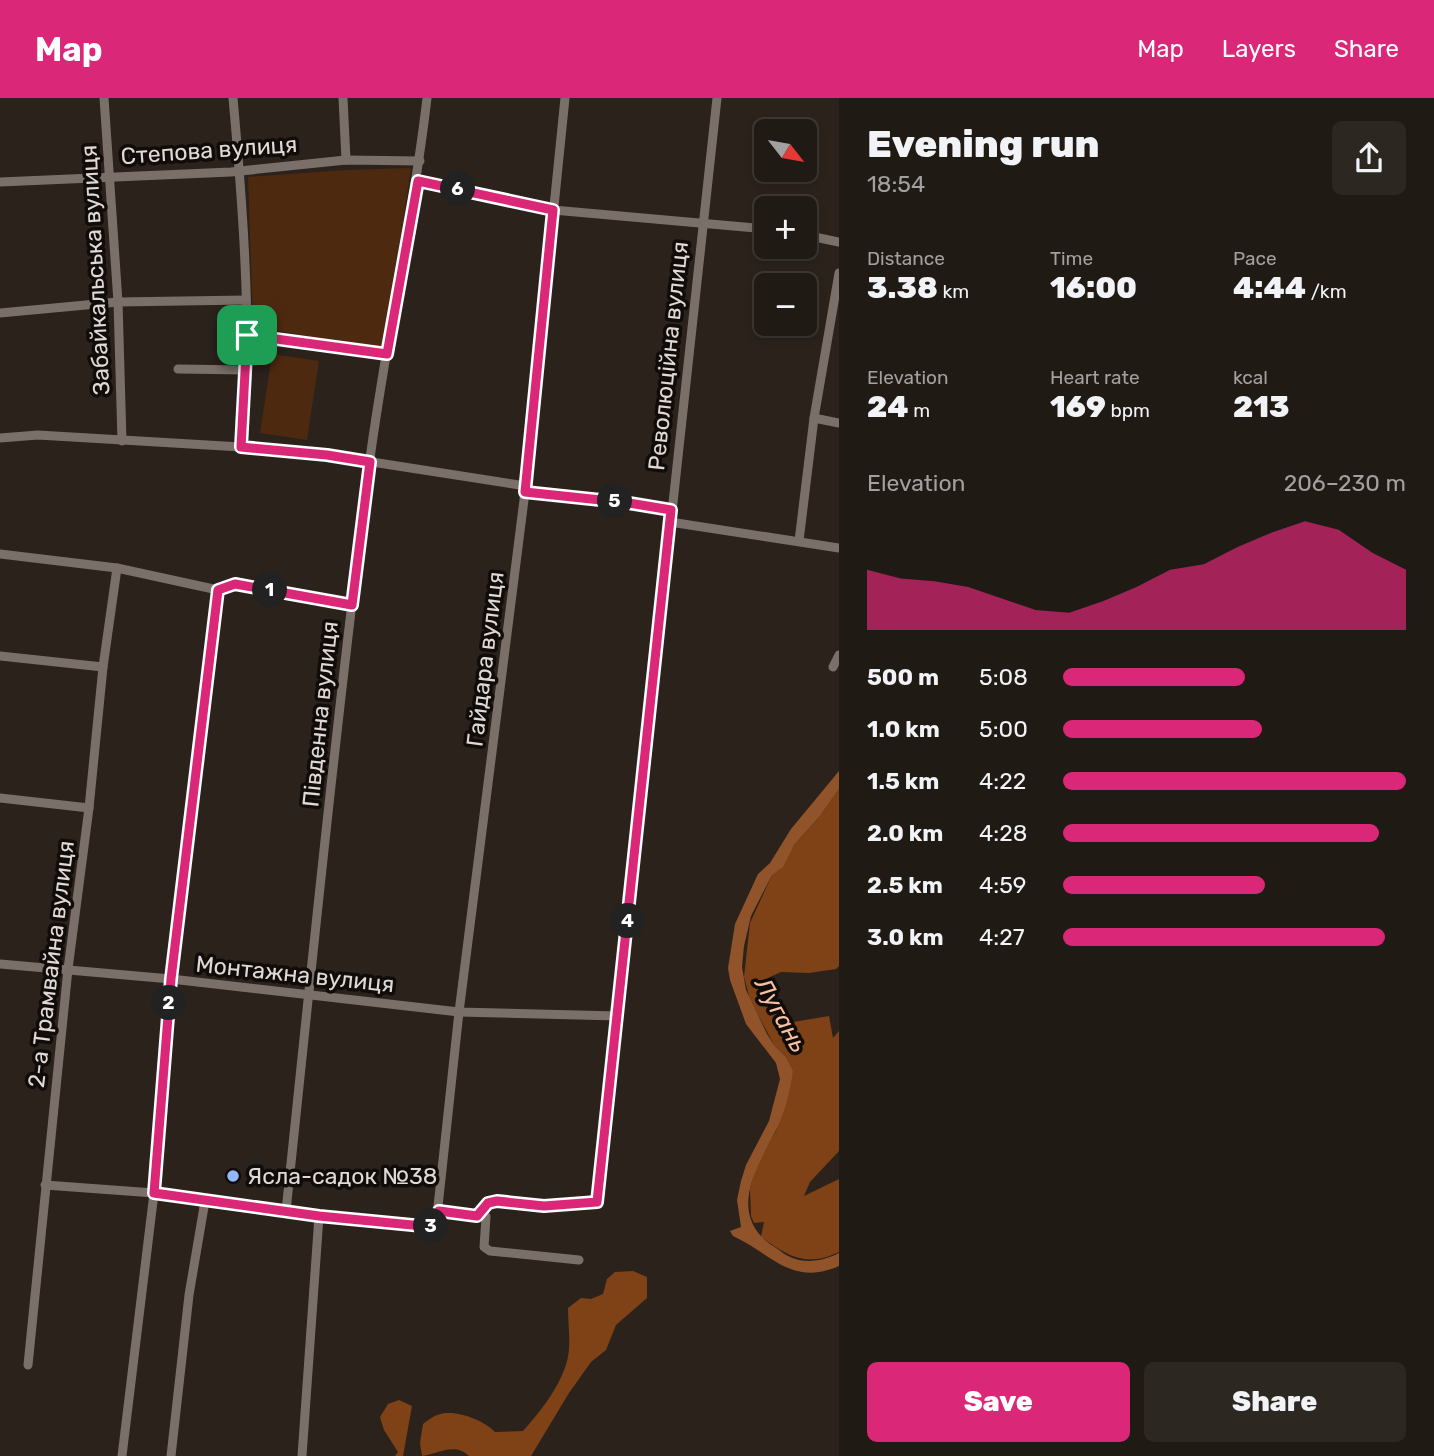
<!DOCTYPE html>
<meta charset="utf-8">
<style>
body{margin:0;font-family:Rubik,sans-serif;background:#2d2722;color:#f1f3f6;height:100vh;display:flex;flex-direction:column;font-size:26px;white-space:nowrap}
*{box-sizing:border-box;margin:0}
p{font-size:23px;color:#a2a1a0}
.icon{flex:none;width:38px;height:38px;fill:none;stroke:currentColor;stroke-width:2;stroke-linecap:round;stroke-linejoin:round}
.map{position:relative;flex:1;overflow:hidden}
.sheet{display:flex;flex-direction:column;background:#201a15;width:595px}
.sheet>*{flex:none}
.needle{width:46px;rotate:121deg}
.fabs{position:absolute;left:754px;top:21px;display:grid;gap:14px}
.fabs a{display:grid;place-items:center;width:63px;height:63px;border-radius:10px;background:#201a15;box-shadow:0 4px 10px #0003,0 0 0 2px #3d3834;font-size:35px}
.pin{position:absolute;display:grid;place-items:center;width:60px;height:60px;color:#fff;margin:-30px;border-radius:14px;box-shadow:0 4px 10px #0006}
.km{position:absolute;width:35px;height:35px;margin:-18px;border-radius:50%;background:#222;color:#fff;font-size:19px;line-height:35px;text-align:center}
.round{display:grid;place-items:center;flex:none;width:74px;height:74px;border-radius:10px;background:#2d2722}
.overview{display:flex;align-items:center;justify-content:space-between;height:119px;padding:0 28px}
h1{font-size:38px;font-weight:800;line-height:52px}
.figures{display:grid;grid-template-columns:repeat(3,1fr);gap:10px;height:119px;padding:7px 28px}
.figures div{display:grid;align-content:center}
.figures b{font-size:30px;font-weight:800}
.figures small{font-size:19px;font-weight:400}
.figures p{font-size:19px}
.chart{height:196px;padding:14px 28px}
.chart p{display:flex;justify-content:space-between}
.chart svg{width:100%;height:126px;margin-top:7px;fill:#db2777;opacity:.7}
.action{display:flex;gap:14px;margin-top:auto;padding:14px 28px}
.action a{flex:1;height:80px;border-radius:10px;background:#db2777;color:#fff;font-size:28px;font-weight:800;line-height:80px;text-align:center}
.action a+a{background:#2d2722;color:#f1f3f6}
ul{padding:0 28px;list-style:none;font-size:23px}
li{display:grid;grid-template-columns:112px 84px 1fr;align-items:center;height:52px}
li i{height:18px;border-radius:9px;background:#db2777}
header{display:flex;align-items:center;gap:42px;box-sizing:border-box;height:98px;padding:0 35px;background:#db2777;color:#fff}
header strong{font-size:33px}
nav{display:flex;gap:38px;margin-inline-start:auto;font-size:24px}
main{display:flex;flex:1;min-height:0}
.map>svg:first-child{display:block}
.green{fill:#4d2910}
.forest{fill:#7e4216}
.water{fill:#915329}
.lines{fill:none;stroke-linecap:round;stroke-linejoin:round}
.minor{stroke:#7b7069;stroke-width:9}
.route-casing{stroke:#fff;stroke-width:14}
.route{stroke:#db2777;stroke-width:9}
.poi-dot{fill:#92b7fd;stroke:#100c0a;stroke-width:2.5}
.labels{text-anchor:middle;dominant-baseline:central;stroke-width:7;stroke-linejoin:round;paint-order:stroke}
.street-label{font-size:23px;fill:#e0d9d6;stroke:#100c0a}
.poi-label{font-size:23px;fill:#e0d9d6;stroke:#100c0a;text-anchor:start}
.water-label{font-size:24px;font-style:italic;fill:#f9c1a0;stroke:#100c0a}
</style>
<header>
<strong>Map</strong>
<nav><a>Map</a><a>Layers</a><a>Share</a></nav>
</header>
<main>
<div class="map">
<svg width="839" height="1358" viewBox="0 0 839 1358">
<rect width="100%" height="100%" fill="#2b221c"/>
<g class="green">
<polygon points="411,70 384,253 253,228 248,79 346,72"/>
<polygon points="272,256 319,263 307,342 260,335"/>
</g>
<g class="forest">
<path d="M839 691V868L836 871 809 875 781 874 768 880V897L781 926 829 918 833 940 839 933V1053L810 1084 804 1098 839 1081V1154C806 1170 788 1158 761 1139L764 1124 754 1125 751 1118 750 1091 756 1068 776 1033 793 972 786 959 774 947 750 902 744 879 750 825 772 777 794 747 820 718Z"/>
<path d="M633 1173 647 1179V1200L616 1227 606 1252 591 1264 569 1295 531 1358H469C454 1344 439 1356 422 1358L420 1345 423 1326C427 1323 432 1319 437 1317 454 1310 484 1322 495 1334L523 1333C542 1312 568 1279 569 1250 570 1237 568 1224 568 1210L581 1200 591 1201 603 1196 607 1181 615 1174Z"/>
<polygon points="399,1302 412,1308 403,1358 395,1358 398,1354 384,1332 380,1319 388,1306"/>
</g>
<path class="water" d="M839 673V691L820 718 794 747 783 769 772 777 751 818 744 848 742 869 746 892 767 936 774 947 786 959 793 972C791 990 784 1018 775 1034 760 1064 731 1107 762 1139 767 1145 777 1150 783 1155 800 1167 822 1164 839 1155V1168C791 1189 771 1155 733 1138L730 1133 741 1129 737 1102 741 1083 746 1067 769 1023 780 981 776 965 746 926 730 882 728 870 735 826 758 776 770 765 791 731Z"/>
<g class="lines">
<g class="minor">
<polyline points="104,0 118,204 122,343"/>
<path d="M233 0C241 89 248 179 247 268 246 295 243 322 241 349"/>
<polyline points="343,0 346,62"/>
<polyline points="418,83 553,112 766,131"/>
<polyline points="0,84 231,74 346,62 420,63"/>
<polyline points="805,137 839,144"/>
<polyline points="0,215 118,204 246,202"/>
<polyline points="247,237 387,256"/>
<polyline points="178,271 247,272"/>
<polyline points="814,320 839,325"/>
<polyline points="0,340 38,337 241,349 327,357 526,388"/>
<polyline points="525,394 671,413"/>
<polyline points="670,424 839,450"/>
<polyline points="799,443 814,320 839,175"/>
<polyline points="0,456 117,470 218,492 235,486 352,507"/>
<polyline points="0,558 103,569"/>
<polyline points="833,569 839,557"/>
<polyline points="0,700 89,710"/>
<polyline points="0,866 171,881 459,914 618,918"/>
<polyline points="45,1087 154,1095 319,1118 433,1129 436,1127 459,914 525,394 565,0"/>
<path d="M286 1113C312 865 337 616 369 368 385 245 413 123 427 0"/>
<polyline points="439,1113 486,1119 484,1149 490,1153 579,1162"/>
<polyline points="477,1118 488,1105 497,1103 544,1108 597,1104 717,0"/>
<polyline points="28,1267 68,871 89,710 103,569 117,470"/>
<polyline points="122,1358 154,1095 171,881 218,492"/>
<polyline points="171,1358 189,1197 205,1103"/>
<polyline points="302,1358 319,1118"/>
</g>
</g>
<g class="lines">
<defs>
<polygon id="route" points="418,83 553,112 525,394 629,405 671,412 597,1104 544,1108 497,1103 488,1105 477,1118 439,1113 436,1127 433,1129 319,1118 154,1095 171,881 218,492 235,486 352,507 370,364 327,357 241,349 247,237 387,256"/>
</defs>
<use href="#route" class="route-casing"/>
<use href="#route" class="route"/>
</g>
<circle class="poi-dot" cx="233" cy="1078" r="7"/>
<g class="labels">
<g class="street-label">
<text transform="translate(209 52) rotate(-4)">Степова вулиця</text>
<text transform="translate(95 172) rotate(-93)">Забайкальська вулиця</text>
<text transform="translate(668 258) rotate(-84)">Революційна вулиця</text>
<text transform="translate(485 561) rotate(-83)">Гайдара вулиця</text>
<text transform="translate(320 616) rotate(-84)">Південна вулиця</text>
<text transform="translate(51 866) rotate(-83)">2-а Трамвайна вулиця</text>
<text transform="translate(295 876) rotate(6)">Монтажна вулиця</text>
</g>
<g class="poi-label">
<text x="247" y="1078">Ясла-садок №38</text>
</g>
<g class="water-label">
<text transform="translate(781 917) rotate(61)">Лугань</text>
</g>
</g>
</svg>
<div class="fabs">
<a><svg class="needle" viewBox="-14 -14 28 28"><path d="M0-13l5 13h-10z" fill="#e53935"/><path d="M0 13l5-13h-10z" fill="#a2a1a0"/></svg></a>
<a>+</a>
<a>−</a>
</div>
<div class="pin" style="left:247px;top:237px;background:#1e9e55"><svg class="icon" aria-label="arrive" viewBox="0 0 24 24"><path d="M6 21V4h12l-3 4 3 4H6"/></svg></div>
<b class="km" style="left:270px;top:492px">1</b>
<b class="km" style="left:169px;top:905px">2</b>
<b class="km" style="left:431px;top:1128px">3</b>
<b class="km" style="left:628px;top:823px">4</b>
<b class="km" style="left:615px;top:403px">5</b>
<b class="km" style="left:458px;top:91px">6</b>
</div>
<section class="sheet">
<div class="overview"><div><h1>Evening run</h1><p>18:54</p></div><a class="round"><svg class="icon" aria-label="share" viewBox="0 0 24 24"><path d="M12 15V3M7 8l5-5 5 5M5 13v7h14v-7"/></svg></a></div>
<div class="figures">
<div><p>Distance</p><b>3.38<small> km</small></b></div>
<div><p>Time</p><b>16:00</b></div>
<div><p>Pace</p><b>4:44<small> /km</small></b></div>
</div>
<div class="figures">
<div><p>Elevation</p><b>24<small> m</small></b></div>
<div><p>Heart rate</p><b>169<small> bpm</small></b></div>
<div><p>kcal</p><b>213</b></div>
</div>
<div class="chart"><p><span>Elevation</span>206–230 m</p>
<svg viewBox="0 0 160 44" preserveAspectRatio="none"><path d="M0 44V23L10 26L20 27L30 29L40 33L50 37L60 38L70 34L80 29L90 23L100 21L110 15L120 10L130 6L140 9L150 17L160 23V44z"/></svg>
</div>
<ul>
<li><b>500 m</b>5:08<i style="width:53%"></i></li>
<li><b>1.0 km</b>5:00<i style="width:58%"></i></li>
<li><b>1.5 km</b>4:22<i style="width:100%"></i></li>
<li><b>2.0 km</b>4:28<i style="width:92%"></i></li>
<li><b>2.5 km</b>4:59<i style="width:59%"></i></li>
<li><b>3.0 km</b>4:27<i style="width:94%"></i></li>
</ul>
<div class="action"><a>Save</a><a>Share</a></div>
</section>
</main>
